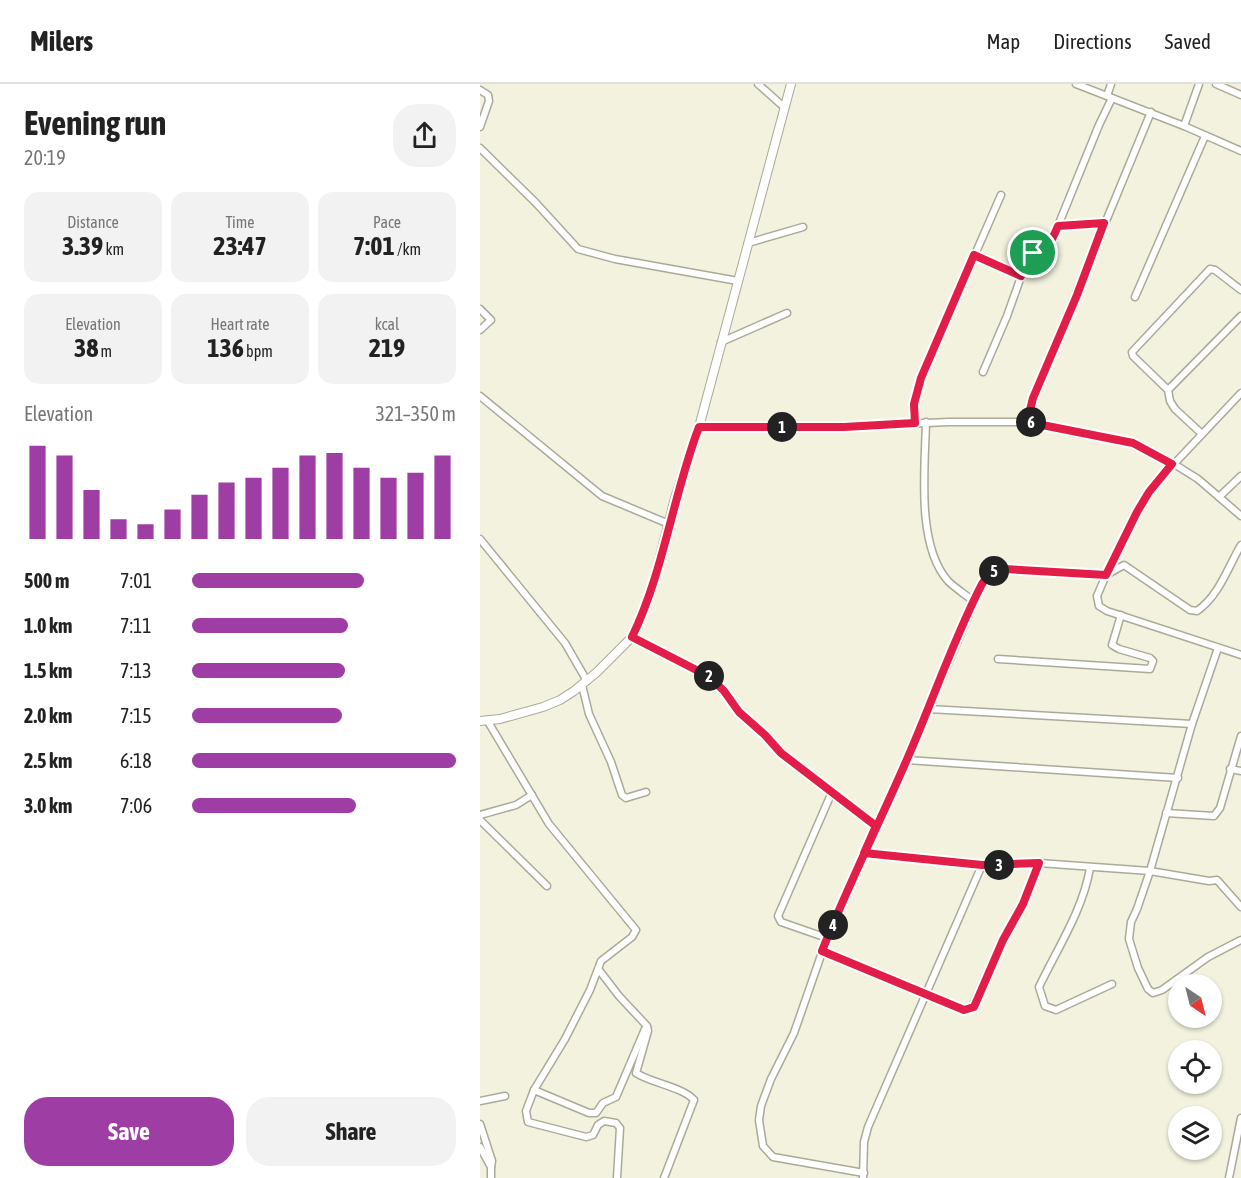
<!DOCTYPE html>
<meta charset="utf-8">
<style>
body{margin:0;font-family:"Asap Condensed",sans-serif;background:#f2f2f2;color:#222;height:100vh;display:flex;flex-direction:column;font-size:22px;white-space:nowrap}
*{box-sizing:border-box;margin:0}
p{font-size:20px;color:#767676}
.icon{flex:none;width:33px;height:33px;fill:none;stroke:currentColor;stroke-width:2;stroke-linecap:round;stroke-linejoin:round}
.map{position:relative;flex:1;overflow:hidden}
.sheet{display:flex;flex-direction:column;background:#fff;width:480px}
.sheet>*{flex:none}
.needle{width:39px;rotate:145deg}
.fabs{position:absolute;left:688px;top:890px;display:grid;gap:12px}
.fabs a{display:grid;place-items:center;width:54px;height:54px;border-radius:50%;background:#fff;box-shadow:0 2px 4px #0004;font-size:30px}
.pin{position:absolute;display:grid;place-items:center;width:51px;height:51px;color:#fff;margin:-26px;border:3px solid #fff;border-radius:50%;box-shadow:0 2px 6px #0007}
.km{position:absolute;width:30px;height:30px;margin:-15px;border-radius:50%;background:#222;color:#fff;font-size:16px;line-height:30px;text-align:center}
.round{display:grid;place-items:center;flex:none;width:63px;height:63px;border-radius:24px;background:#f2f2f2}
.head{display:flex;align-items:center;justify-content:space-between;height:102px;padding:0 24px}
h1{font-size:33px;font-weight:700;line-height:45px}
.stats{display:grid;grid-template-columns:repeat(3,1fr);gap:9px;height:102px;padding:6px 24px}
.stats div{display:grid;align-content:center;border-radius:15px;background:#f2f2f2;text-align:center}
.stats b{font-size:26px;font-weight:700}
.stats small{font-size:16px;font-weight:400}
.stats p{font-size:16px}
.chart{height:168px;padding:12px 24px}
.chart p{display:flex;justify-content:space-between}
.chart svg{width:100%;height:108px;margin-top:6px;stroke:#9e3ea5;stroke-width:6}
.cta{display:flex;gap:12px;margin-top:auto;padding:12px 24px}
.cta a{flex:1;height:69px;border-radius:24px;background:#9e3ea5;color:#fff;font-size:24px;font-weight:700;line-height:69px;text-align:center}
.cta a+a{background:#f2f2f2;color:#222}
ul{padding:0 24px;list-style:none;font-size:20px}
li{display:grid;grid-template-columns:96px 72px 1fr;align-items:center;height:45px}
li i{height:15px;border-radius:8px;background:#9e3ea5}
header{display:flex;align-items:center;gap:36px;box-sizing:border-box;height:84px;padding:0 30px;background:#fff;border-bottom:2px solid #e0e0e0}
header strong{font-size:28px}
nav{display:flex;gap:33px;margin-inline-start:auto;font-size:21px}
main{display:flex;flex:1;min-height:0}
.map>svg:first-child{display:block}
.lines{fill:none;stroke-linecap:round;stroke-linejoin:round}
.minor-casing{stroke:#abaa98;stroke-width:9}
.tertiary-casing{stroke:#abaa98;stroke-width:10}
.minor{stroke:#fff;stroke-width:6}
.tertiary{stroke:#fff;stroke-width:8}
.route-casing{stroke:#fff;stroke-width:12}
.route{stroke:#e11d48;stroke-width:8}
</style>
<header>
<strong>Milers</strong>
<nav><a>Map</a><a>Directions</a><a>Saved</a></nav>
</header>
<main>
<section class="sheet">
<div class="head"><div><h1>Evening run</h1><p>20:19</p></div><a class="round"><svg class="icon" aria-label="share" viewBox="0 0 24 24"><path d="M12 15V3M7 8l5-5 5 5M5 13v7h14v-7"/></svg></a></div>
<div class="stats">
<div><p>Distance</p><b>3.39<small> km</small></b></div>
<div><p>Time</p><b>23:47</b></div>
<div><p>Pace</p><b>7:01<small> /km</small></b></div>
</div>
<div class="stats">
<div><p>Elevation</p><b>38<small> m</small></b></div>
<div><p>Heart rate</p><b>136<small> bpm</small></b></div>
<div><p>kcal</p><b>219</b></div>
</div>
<div class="chart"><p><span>Elevation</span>321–350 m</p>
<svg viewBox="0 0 160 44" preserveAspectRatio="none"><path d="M5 44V6M15 44V10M25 44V24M35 44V36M45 44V38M55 44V32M65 44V26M75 44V21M85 44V19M95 44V15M105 44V10M115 44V9M125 44V15M135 44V19M145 44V17M155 44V10"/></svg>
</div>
<ul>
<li><b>500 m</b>7:01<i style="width:65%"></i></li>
<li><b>1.0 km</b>7:11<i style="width:59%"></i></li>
<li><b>1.5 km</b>7:13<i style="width:58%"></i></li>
<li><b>2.0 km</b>7:15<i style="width:57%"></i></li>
<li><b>2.5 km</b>6:18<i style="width:100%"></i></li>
<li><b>3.0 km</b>7:06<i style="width:62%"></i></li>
</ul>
<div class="cta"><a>Save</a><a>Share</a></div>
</section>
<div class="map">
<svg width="761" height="1094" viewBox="0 0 761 1094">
<rect width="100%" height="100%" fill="#f2f2df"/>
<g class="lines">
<defs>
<g id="minor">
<polyline points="278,0 305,24"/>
<polyline points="596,0 704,42 761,67"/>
<polyline points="736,0 761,11"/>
<polyline points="0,6 8,11 9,17 0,43"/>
<polyline points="627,12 631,0"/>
<polyline points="704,42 719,0"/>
<polyline points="0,64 56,119 98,165 135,175 258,197"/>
<polyline points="578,142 624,139"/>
<polyline points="268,159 323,143"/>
<polyline points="494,171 541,192"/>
<polyline points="655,213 725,52"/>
<polyline points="0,225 11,236 0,246"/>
<polyline points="241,258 307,229"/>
<path d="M503 288 527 232 548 173C555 166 565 168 571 159L619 41 632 14"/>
<polyline points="688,306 761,232"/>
<polyline points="0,312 122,412 189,440"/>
<path d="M446 338C445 383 436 461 468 497 475 504 485 510 493 517"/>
<polyline points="547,338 553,314 671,28"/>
<polyline points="435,339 434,320 441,294 521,111"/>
<polyline points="219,343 364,343 468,338 547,338 595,349 653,359 694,380 718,395 739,413 761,392"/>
<polyline points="722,350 695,325 690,317 688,306 653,272 652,268 730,185 735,186 761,206"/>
<path d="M692 379C659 420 637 464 617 512L619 522 627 527 761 571"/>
<polyline points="694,380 761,309"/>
<polyline points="739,413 761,432"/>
<polyline points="0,455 85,559 107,597"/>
<polyline points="152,553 230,593 244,607 259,628 285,651 301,669 396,742"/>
<polyline points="738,564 712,640 670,787 657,825 651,838 649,855 658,884 668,905 673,909 682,906 728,873 761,856"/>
<polyline points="518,575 670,585 673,577 670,574 639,565 632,561 641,531"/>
<polyline points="102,601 109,630 131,678 142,711 146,714 166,708"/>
<polyline points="449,625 712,640"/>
<polyline points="7,636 69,740 156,846 152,853 121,877 110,906 85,955 54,1006 46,1027 48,1038 106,1053 113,1051 118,1041 124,1037 136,1039 140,1044 137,1094"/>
<polyline points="427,676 698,694"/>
<polyline points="750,685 761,687"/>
<polyline points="686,729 734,732 740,724 761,652"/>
<polyline points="0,731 36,721 52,711"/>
<polyline points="0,736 67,802"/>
<polyline points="384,769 502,781 559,779 670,787 729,797 737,796 761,823"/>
<path d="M610 784C603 826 577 865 559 903L565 922 576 926 632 900"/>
<polyline points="347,854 301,838 298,832 352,708"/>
<polyline points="342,867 484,926 491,925 523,856 543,820 559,779"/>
<path d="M119 886 139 912 167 942 168 947 156 989C171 999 203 1003 214 1016L184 1094"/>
<polyline points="54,1006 109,1029 116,1029 123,1019 136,1013 165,945"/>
<polyline points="0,1017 25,1012"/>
<polyline points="0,1040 12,1077 11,1083"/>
<polyline points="0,1063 11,1083 11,1094"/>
<path d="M384 1089 293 1073 283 1062 279 1036 281 1022 291 995 314 949 347 854 427 676 502 500C508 491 512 487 524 485L626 491 644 481 710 526 717 527C739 512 748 483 761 461"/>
<polyline points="383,1094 384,1058 388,1043 502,781"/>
<polyline points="749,1094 761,1034"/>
</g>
<polyline id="tertiary" points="0,637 20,635 63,623 80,616 94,607 117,588 152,553 171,508 195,414 219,343 311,0"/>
</defs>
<use href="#minor" class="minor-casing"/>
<use href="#tertiary" class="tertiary-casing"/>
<use href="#minor" class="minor"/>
<use href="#tertiary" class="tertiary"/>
</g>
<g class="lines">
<defs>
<path id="route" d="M553 169 548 173 541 192 494 171 441 294 434 320 435 339 364 343H219C193 411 184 487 152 553L230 593 244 607 259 628 285 651 301 669 396 742 384 769 502 781 559 779 543 820 523 856 494 923 484 926 342 867C368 801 400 738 428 673 453 616 473 556 502 500 508 491 512 487 524 485L626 491 657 428 669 408 692 380 653 359 547 338 553 314 597 211 624 139 578 142C572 156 569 165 553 169"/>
</defs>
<use href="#route" class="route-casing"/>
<use href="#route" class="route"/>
</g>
</svg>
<div class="fabs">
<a><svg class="needle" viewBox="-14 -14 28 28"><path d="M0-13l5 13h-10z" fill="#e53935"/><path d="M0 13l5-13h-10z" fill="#767676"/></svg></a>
<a><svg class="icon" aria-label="locate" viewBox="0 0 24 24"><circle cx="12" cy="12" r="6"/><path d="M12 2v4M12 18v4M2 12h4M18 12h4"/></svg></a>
<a><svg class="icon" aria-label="layers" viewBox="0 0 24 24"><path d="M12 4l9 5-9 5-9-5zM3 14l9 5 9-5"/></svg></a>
</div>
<div class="pin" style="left:553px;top:169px;background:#1e9e55"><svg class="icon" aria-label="arrive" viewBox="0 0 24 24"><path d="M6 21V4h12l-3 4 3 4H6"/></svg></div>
<b class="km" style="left:302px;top:343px">1</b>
<b class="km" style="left:229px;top:592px">2</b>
<b class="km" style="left:519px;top:781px">3</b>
<b class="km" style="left:353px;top:841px">4</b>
<b class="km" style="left:514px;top:487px">5</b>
<b class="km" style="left:551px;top:338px">6</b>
</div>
</main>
